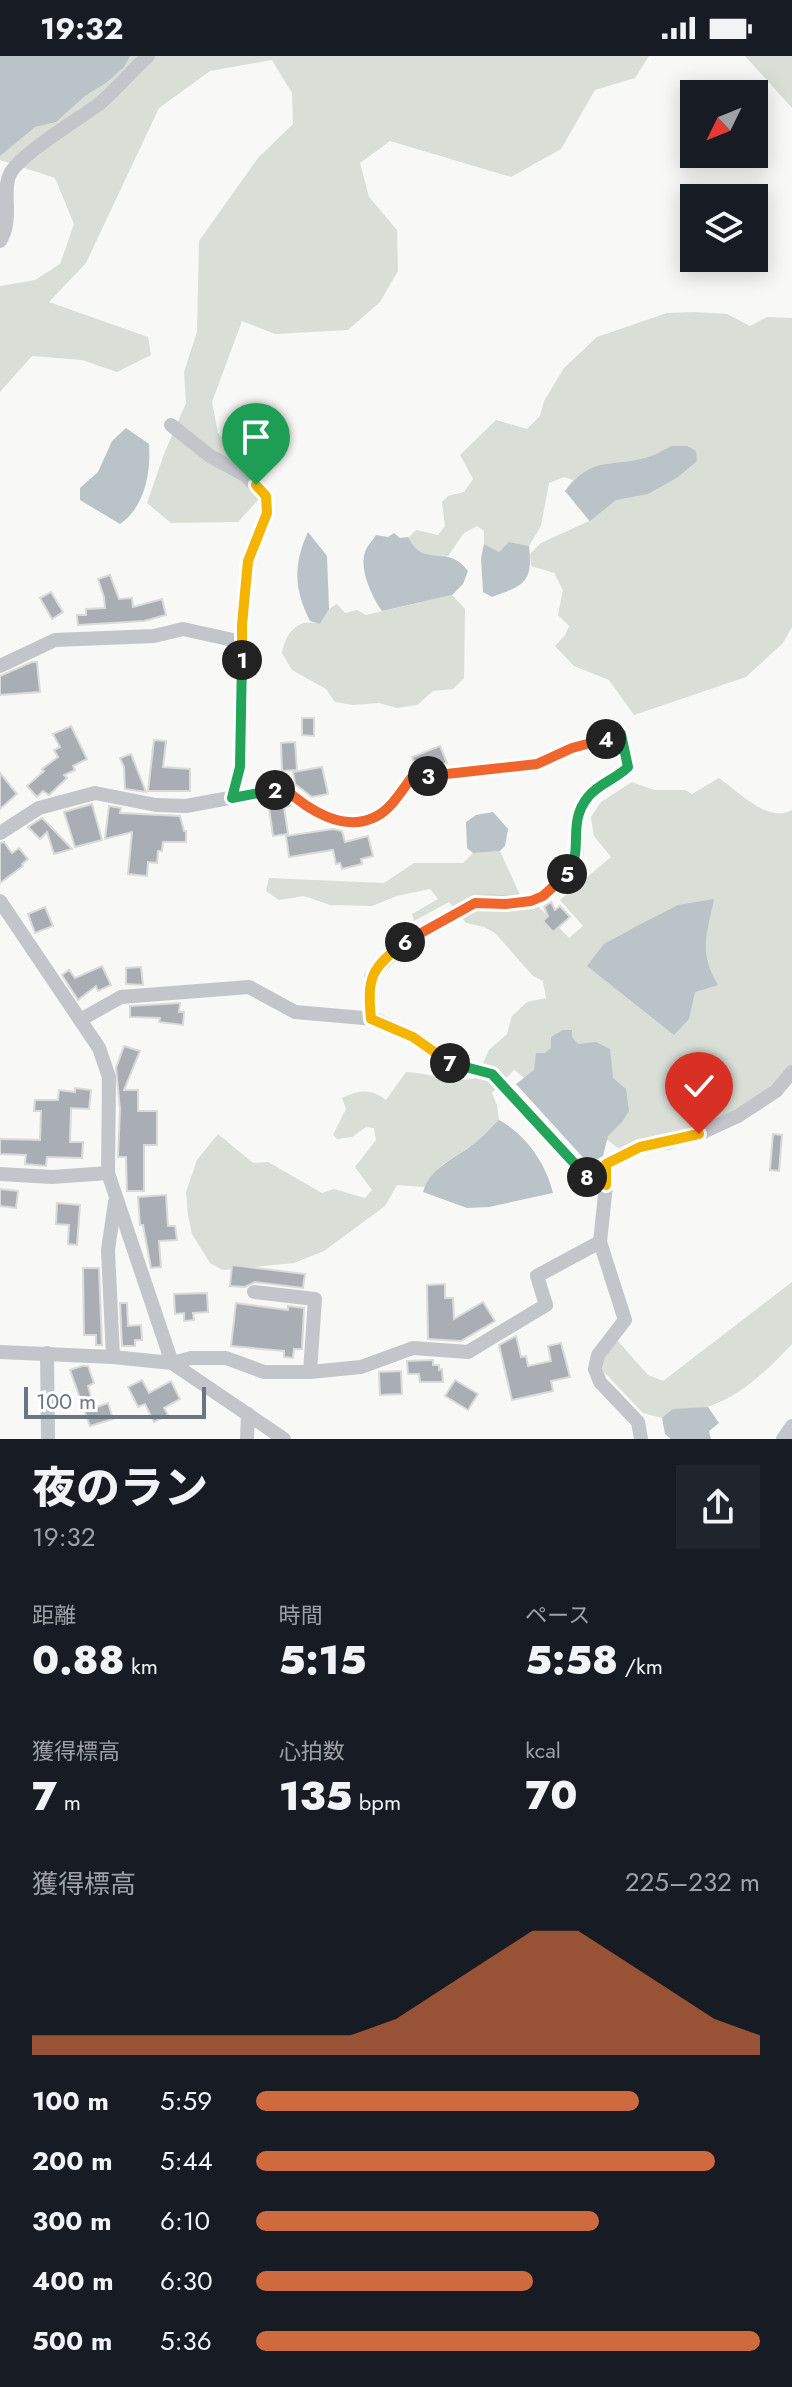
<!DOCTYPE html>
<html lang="ja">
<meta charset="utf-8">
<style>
body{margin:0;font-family:Jost,"Noto Sans JP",sans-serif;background:#20242c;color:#f1f3f6;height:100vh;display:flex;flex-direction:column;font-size:30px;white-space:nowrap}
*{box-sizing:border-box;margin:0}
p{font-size:26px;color:#9ea1a6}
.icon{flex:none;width:44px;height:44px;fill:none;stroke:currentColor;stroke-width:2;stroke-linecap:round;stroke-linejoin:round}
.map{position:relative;height:1383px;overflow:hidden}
.sheet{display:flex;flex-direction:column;background:#171b24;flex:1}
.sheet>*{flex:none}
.needle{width:52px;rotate:227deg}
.fabs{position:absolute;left:680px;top:24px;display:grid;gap:16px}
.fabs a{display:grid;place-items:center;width:88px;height:88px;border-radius:0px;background:#171b24;box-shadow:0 4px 20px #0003;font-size:40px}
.scale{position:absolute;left:24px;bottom:20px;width:182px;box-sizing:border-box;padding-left:8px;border:4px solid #6b7683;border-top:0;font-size:22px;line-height:28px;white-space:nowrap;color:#6b7683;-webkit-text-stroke:6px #fff;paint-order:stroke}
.pin{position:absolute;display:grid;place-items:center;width:68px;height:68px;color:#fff;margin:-82px -34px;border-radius:50% 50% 50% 0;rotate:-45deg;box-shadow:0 0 8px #0007}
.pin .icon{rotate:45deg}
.km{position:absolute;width:40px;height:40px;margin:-20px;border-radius:50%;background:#222;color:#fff;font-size:22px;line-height:40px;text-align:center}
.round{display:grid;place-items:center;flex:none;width:84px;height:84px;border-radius:0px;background:#20242c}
.headline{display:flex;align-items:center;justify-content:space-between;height:136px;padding:0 32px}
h1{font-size:44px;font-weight:800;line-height:60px}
.stats{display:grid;grid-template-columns:repeat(3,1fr);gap:12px;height:136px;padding:8px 32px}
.stats div{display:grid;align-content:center}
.stats b{font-size:40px;font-weight:800}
.stats small{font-size:22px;font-weight:400}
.stats p{font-size:22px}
.chart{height:224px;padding:16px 32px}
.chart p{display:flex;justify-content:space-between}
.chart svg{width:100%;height:144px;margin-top:8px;fill:#cf6a3e;opacity:.7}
ul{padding:0 32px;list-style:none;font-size:26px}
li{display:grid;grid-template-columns:128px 96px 1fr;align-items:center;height:60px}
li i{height:20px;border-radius:10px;background:#cf6a3e}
.status{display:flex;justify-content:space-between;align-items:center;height:56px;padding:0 40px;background:#171b24;direction:ltr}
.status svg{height:22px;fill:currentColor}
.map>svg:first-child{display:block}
.green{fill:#d9ded7}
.water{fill:#bac3c7}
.building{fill:#a8aeb4;stroke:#dadad8;stroke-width:2}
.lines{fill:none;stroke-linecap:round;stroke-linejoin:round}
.street{stroke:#c2c5c9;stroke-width:14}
.split-1-casing{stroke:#fff;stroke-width:16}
.split-2-casing{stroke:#fff;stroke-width:16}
.split-3-casing{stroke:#fff;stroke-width:16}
.split-4-casing{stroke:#fff;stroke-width:16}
.split-5-casing{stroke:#fff;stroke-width:16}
.split-6-casing{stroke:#fff;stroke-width:16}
.split-7-casing{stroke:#fff;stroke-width:16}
.split-8-casing{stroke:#fff;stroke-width:16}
.split-9-casing{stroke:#fff;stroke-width:16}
.split-1{stroke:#f5b400;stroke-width:10}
.split-2{stroke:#22a559;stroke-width:10}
.split-3{stroke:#f0652b;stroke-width:10}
.split-4{stroke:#f0652b;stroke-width:10}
.split-5{stroke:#22a559;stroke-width:10}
.split-6{stroke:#f0652b;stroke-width:10}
.split-7{stroke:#f5b400;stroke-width:10}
.split-8{stroke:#22a559;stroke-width:10}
.split-9{stroke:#f5b400;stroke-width:10}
</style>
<div class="status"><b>19:32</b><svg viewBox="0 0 49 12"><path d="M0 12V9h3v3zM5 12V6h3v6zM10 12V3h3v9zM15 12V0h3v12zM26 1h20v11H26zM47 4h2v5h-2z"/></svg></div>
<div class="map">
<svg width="792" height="1383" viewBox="0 0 792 1383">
<rect width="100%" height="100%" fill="#f8f8f6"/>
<g class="green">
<polygon points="0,0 649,0 635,22 595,34 561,93 511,121 390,85 360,107 369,141 397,174 398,215 380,246 348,274 275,278 242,265 212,346 218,377 268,433 238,466 171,467 147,447 164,398 186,347 184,316 197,276 199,185 258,102 293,68 292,37 272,4 210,15 159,52 86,207 49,246 148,281 151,299 117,316 82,304 32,300 0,336 0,230 35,224 60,208 74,168 55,122 0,104"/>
<polygon points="745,0 792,0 792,52"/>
<path d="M694 256 727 258 750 270 767 261 792 262V571L783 587 746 621 634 659 609 624 574 610 555 590 565 579 569 570 558 559 563 534 554 517 531 510 530 498 541 487 589 465 565 435 573 424 564 421 549 427 541 470 529 490 509 486 499 497 484 488V475L477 470 464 477 448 500C427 499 418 502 408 482L416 474 438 479 445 470 442 446 448 440 464 436 473 423 460 399 496 364 527 373 540 360 544 345 564 312 597 281 667 257Z"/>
<path d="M452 539 465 553 464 622 453 633 433 635 417 649 397 652 379 647 353 649 335 646 326 633 292 614 282 597C286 576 298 562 320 568L329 553 337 548 345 557 357 554 366 559Z"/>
<path d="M719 722C738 735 768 768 792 754V1021L732 1069 669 1094 622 1095 514 1014 492 1037 497 1049 499 1064 477 1086 443 1108 424 1131 397 1129 385 1150 324 1195 294 1207 223 1214 210 1207 192 1178 188 1159 186 1136 197 1104 218 1078 253 1107 268 1106 322 1137 334 1133 365 1142 372 1134 355 1111 376 1084 374 1072 366 1071 352 1081 337 1083 333 1079 346 1053 342 1042C359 1033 372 1033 386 1044L406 1016C430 1017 453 1028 476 1022L489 994 507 978 512 960 527 946 546 942 543 925 533 920 495 877 484 871 466 867 449 846 414 865 412 858 438 843 430 833 397 840 372 850 330 849 304 840 279 844 266 835 269 822 384 827 414 807H463L473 797 500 795 525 850 537 849 569 882 583 870 560 844 611 801 594 780 591 761 601 746 632 726 654 734H685L692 738Z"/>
<path d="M792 1226V1288C769 1312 743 1339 710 1350 691 1356 679 1349 662 1362L643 1357 603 1315 604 1299 617 1284 648 1319 663 1325Z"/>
</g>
<g class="water">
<polygon points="0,0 130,0 124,11 106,27 85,40 56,66 35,71 0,100"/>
<path d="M126 372 149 388C151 416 145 451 120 468L80 444V432L98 416 112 385Z"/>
<path d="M671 390H687L696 395 697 405 678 421 648 438 616 444 590 465 565 435C592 401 607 411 641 403 652 401 662 395 671 390Z"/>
<path d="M308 476 327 500 329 553 320 568 310 565C294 534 293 508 308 476Z"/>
<path d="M394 477 400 482 408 481C424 514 447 486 468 515L463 528 452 539 382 555C372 541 359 513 365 496 367 490 373 484 376 479L388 481Z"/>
<path d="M509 486 529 490C533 526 525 529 492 541L483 536 481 502 484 488 499 496Z"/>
<polygon points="493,756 508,773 505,790 500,795 473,797 467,792 466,766 476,759"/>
<path d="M714 843C707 878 698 896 718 929L695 936 689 963 674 979 587 910 604 888 639 869 678 849Z"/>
<polygon points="563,974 572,974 572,981 578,988 596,986 610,993 613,1022 626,1033 629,1055 622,1066 608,1080 603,1100 589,1108 516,1028 534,1014 536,997 545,997 551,992 551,981"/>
<path d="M499 1064C526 1079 546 1107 553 1137L489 1151 467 1152 423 1136C429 1112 457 1101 475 1087 483 1081 490 1072 499 1064Z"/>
<polygon points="708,1351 719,1367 709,1375 711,1383 671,1383 665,1378 662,1362 673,1353"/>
</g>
<g class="building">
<polygon points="110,519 119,543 132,542 133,551 162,543 166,559 144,565 78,569 77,559 86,559 86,553 105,552 104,541 98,523"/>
<polygon points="51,536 63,556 52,563 40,542"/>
<polygon points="32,606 37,606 40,636 0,639 0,620"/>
<polygon points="302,662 314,662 314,680 302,679"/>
<polygon points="71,670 87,703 73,710 75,714 64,719 67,722 49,739 43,735 37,741 27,730 44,715 42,713 58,701 54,694 60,691 53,678"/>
<polygon points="154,684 166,685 163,711 190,713 190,735 148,735"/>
<polygon points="295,686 297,714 282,715 281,687"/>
<polygon points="440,690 447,707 434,709 433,704 415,711 412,701"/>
<polygon points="131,698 146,736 125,733 124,711 120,702"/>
<polygon points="322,711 328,738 312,741 295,728 293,716"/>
<polygon points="0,717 17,738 0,753"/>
<polygon points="281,743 290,750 284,751 288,778 273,780 268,745"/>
<polygon points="92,748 102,784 75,791 64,756"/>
<polygon points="109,750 121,752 120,757 180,760 184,775 186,775 186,786 163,786 162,795 158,795 157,807 148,806 147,820 128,818 132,776 105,783"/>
<polygon points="42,762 50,770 72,793 54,798 47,776 40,783 28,771"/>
<polygon points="333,773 342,775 345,786 368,780 373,800 361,803 362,808 342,813 340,807 336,808 333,794 289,801 286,780"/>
<polygon points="4,786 12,797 19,792 28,803 22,808 23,810 0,827 0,787"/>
<polygon points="551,846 555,854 560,850 570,861 553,876 543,865 548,860 544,851"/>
<polygon points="45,851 53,870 35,877 28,858"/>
<polygon points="102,910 111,929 98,935 96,930 78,944 62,919 69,914 75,922"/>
<polygon points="141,911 143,929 126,928 126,912"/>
<polygon points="180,947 179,956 184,956 183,969 159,966 160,962 130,961 130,950"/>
<polygon points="124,990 140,995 124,1034 138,1034 138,1055 157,1055 157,1089 144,1089 144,1135 127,1135 126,1101 118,1101 120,1053 116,1012"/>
<polygon points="75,1032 91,1034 89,1053 71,1052 70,1086 83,1086 82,1102 47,1101 46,1110 25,1108 26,1099 0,1098 0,1083 40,1084 41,1055 34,1055 35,1044 58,1044 59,1034 75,1036"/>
<polygon points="773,1078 782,1079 779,1115 770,1114"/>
<polygon points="0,1133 18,1135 16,1152 0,1150"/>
<polygon points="166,1139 168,1170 175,1170 177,1184 159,1185 161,1211 151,1212 143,1169 140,1169 138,1141"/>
<polygon points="57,1147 80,1149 77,1189 68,1188 69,1169 56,1168"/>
<polygon points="232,1209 305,1218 303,1232 255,1226 245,1231 230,1230"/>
<polygon points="83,1212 99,1212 102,1289 96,1289 96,1279 84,1279"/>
<polygon points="445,1228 445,1242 453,1242 454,1263 483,1246 495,1265 461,1285 428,1283 427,1229"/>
<polygon points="207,1237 208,1256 193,1257 194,1264 184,1265 184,1257 175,1258 174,1238"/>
<polygon points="120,1247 127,1247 128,1270 141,1269 142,1284 135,1284 135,1290 122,1290"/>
<polygon points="236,1247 288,1254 288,1250 304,1252 302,1293 294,1293 293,1302 284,1301 284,1295 231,1290"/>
<polygon points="516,1280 521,1301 526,1300 528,1310 551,1305 548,1290 561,1287 570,1321 551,1325 553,1335 512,1344 499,1289"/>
<polygon points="433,1304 433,1309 439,1309 439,1314 442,1313 443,1326 420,1326 419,1318 408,1318 407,1305"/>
<polygon points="82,1310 88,1310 94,1327 88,1330 94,1352 108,1347 113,1363 90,1370 70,1314"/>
<polygon points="401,1315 402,1338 380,1339 379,1316"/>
<polygon points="142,1324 149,1337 171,1325 180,1343 164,1352 168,1359 154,1366 145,1348 138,1351 128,1331"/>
<polygon points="455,1324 478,1338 468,1354 445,1340"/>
</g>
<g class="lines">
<g class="street">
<path d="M0 185C14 163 1 135 10 118 20 98 79 63 99 48 116 34 131 15 148 0"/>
<polyline points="171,369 210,400 245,419 266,440 267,457 248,505 242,569 240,711 232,742"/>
<polyline points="0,610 55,584 154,580 183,573 242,586"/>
<path d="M0 777 39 752 95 737 156 749 186 750 284 732C307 753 347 780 379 758 393 749 402 734 412 721L537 708 572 692 621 678 628 711C615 724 595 729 585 745 569 772 581 782 575 805 572 818 557 829 547 837 521 857 499 840 475 847 466 850 456 857 448 862 416 879 394 892 371 921V963"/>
<polyline points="0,845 99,992 109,1021 108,1117 172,1307 284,1383"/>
<polyline points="80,964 121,941 249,931 295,956 375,963 413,981 449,1007 492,1018 587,1121 606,1129 600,1186 625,1264 598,1299 595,1313 600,1326 638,1366 641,1383"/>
<polyline points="0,1118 52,1121 108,1117"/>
<polyline points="606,1129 606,1108 640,1091 699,1078 738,1060 776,1035 792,1016"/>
<polyline points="254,1236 315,1243 310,1316"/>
<polyline points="0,1296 113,1301 172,1307 191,1302 226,1302 264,1316 310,1316 361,1311 413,1292 468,1296 546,1249 537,1220 600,1186"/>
<polyline points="47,1297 48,1383"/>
<polyline points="113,1301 108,1194 115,1146"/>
<polyline points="247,1383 248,1358"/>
<polyline points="783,1383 792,1370"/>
</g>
</g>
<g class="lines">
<defs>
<polyline id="split-1" points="242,604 242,569 248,505 267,457 266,440 256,429"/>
<polyline id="split-2" points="242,604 240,711 232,742 275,734"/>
<path id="split-3" d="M275 734 284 732C307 753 344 778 377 760 392 752 402 734 412 721L428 720"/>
<polyline id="split-4" points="428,720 537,708 572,692 606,683"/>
<path id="split-5" d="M567 818C585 795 566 768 588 741 598 728 616 723 628 711L621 678 606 683"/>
<polyline id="split-6" points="405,886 475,847 506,848 531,845 543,840 567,818"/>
<path id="split-7" d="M405 886C371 913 367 920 371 963L413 981 450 1007"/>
<polyline id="split-8" points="450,1007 492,1018 587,1121"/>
<polyline id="split-9" points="587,1121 606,1129 606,1108 640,1091 699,1078"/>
</defs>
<use href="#split-1" class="split-1-casing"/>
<use href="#split-2" class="split-2-casing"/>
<use href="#split-3" class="split-3-casing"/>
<use href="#split-4" class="split-4-casing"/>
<use href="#split-5" class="split-5-casing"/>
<use href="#split-6" class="split-6-casing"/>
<use href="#split-7" class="split-7-casing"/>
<use href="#split-8" class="split-8-casing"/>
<use href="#split-9" class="split-9-casing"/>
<use href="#split-1" class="split-1"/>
<use href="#split-2" class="split-2"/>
<use href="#split-3" class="split-3"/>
<use href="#split-4" class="split-4"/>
<use href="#split-5" class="split-5"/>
<use href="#split-6" class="split-6"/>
<use href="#split-7" class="split-7"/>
<use href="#split-8" class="split-8"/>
<use href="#split-9" class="split-9"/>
</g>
</svg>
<div class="fabs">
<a><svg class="needle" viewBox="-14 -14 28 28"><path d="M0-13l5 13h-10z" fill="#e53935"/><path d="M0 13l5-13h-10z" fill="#9ea1a6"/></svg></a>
<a><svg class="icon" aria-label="layers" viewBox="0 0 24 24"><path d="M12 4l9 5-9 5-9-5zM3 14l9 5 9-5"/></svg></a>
</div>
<div class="scale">100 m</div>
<div class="pin" style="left:256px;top:429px;background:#1e9e55"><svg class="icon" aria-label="arrive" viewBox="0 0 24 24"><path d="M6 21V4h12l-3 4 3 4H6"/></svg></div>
<div class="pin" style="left:699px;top:1078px;background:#d93025"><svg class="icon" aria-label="check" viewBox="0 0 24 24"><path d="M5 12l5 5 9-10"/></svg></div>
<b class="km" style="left:242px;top:604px">1</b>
<b class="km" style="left:275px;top:734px">2</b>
<b class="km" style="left:428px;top:720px">3</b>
<b class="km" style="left:606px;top:683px">4</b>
<b class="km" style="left:567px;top:818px">5</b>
<b class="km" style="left:405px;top:886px">6</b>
<b class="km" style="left:450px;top:1007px">7</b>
<b class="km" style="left:587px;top:1121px">8</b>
</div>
<section class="sheet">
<div class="headline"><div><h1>夜のラン</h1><p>19:32</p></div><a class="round"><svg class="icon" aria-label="share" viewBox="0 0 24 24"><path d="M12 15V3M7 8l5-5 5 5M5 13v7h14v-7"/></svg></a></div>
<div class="stats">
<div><p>距離</p><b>0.88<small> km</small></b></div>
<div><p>時間</p><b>5:15</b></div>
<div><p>ペース</p><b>5:58<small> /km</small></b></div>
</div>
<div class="stats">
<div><p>獲得標高</p><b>7<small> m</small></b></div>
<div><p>心拍数</p><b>135<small> bpm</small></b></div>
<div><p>kcal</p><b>70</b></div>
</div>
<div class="chart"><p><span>獲得標高</span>225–232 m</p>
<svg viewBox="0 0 160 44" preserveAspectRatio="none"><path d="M0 44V38L10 38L20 38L30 38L40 38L50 38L60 38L70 38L80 33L90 24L100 15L110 6L120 6L130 15L140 24L150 33L160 38V44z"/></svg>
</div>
<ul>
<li><b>100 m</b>5:59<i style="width:76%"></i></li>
<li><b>200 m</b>5:44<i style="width:91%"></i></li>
<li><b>300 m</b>6:10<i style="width:68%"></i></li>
<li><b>400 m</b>6:30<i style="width:55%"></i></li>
<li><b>500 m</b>5:36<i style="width:100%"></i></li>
</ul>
</section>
